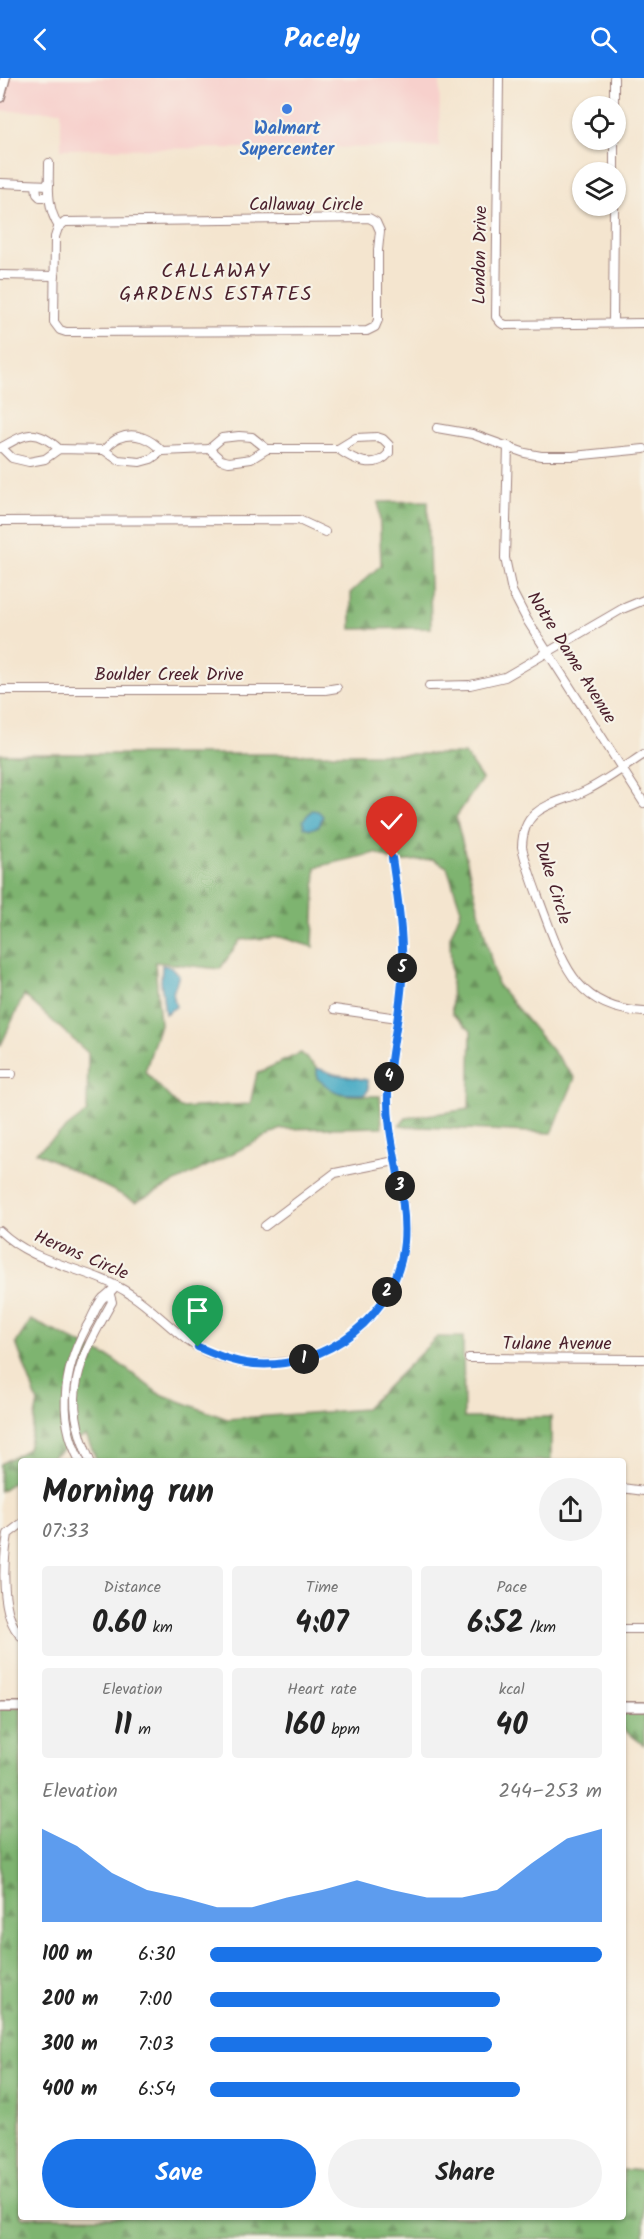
<!DOCTYPE html>
<meta charset="utf-8">
<style>
body{margin:0;font-family:Kalam,sans-serif;background:#f2f2f2;color:#222;height:100vh;display:flex;flex-direction:column;font-size:22px;white-space:nowrap}
*{box-sizing:border-box;margin:0}
p{font-size:20px;color:#767676}
.icon{flex:none;width:33px;height:33px;fill:none;stroke:currentColor;stroke-width:2;stroke-linecap:round;stroke-linejoin:round}
.map{position:relative;flex:1;overflow:hidden}
.panel{position:absolute;left:18px;top:1380px;width:608px;height:762px;display:flex;flex-direction:column;background:#fff;border-radius:6px;box-shadow:0 2px 4px #0004}
.panel>*{flex:none}
.fabs{position:absolute;left:572px;top:18px;display:grid;gap:12px}
.fabs a{display:grid;place-items:center;width:54px;height:54px;border-radius:50%;background:#fff;box-shadow:0 2px 4px #0004;font-size:30px}
.pin{position:absolute;display:grid;place-items:center;width:51px;height:51px;color:#fff;margin:-62px -26px;border-radius:50% 50% 50% 0;rotate:-45deg;box-shadow:0 0 6px #0007}
.pin .icon{rotate:45deg}
.km{position:absolute;width:30px;height:30px;margin:-15px;border-radius:50%;background:#222;color:#fff;font-size:16px;line-height:30px;text-align:center}
.round{display:grid;place-items:center;flex:none;width:63px;height:63px;border-radius:32px;background:#f2f2f2}
.head{display:flex;align-items:center;justify-content:space-between;height:102px;padding:0 24px}
h1{font-size:33px;font-weight:600;line-height:45px}
.figures{display:grid;grid-template-columns:repeat(3,1fr);gap:9px;height:102px;padding:6px 24px}
.figures div{display:grid;align-content:center;border-radius:6px;background:#f2f2f2;text-align:center}
.figures b{font-size:30px;font-weight:600}
.figures small{font-size:16px;font-weight:400}
.figures p{font-size:16px}
.chart{height:168px;padding:12px 24px}
.chart p{display:flex;justify-content:space-between}
.chart svg{width:100%;height:108px;margin-top:6px;fill:#1a73e8;opacity:.7}
.button{display:flex;gap:12px;margin-top:auto;padding:12px 24px}
.button a{flex:1;height:69px;border-radius:36px;background:#1a73e8;color:#fff;font-size:24px;font-weight:600;line-height:69px;text-align:center}
.button a+a{background:#f2f2f2;color:#222}
ul{padding:0 24px;list-style:none;font-size:20px}
li{display:grid;grid-template-columns:96px 72px 1fr;align-items:center;height:45px}
li i{height:15px;border-radius:8px;background:#1a73e8}
header{display:flex;justify-content:space-between;align-items:center;height:78px;padding:0 24px;background:#1a73e8;color:#fff;font-size:27px;font-weight:600}
.map>svg:first-child{display:block}
.built{fill:#f7d0cc}
.forest{fill:url(#forest-firs);stroke:#646a4e;stroke-width:1.5}
.water{fill:#43a8c3;stroke:#466477;stroke-width:1.5}
.lines{fill:none;stroke-linecap:round;stroke-linejoin:round}
.minor-casing{stroke:#9f827d;stroke-width:10}
.tertiary-casing{stroke:#9f827d;stroke-width:12}
.minor{stroke:#fff;stroke-width:8}
.tertiary{stroke:#fff;stroke-width:9}
.route-casing{stroke:#fff;stroke-width:12}
.route{stroke:#1a73e8;stroke-width:8}
.shop-dot{fill:#3f7fe0;stroke:#f7f3e8;stroke-width:2}
.labels{text-anchor:middle;dominant-baseline:central;stroke-width:4.5;stroke-linejoin:round;paint-order:stroke}
.shop-label{font-size:18px;font-weight:bold;fill:#366cbe;stroke:#f7f3e8}
.street-label{font-size:18px;fill:#4a1f2b;stroke:#f7f3e8}
.neighbourhood-label{font-size:20px;letter-spacing:1.5px;fill:#4a1f2b;stroke:#f7f3e8}
</style>
<header><svg class="icon" aria-label="back" viewBox="0 0 24 24"><path d="M15 5l-7 7 7 7"/></svg>Pacely<svg class="icon" aria-label="search" viewBox="0 0 24 24"><circle cx="10" cy="10" r="6"/><path d="M15 15l6 6"/></svg></header>
<div class="map">
<svg width="644" height="2161" viewBox="0 0 644 2161">
<defs>
<pattern id="forest-firs" width="22" height="20" patternUnits="userSpaceOnUse" patternTransform="scale(1.5)"><rect width="22" height="20" fill="#7eb470"/><path d="M5 1l3.5 6h-7zM16 11l3.5 6h-7z" fill="#69925c"/></pattern>
</defs>
<rect width="100%" height="100%" fill="#f7f3e8"/>
<filter id="ink" filterUnits="userSpaceOnUse"><feTurbulence type="fractalNoise" baseFrequency=".0167" numOctaves="2"/><feDisplacementMap in="SourceGraphic" scale="12" xChannelSelector="R" yChannelSelector="G"/><feConvolveMatrix kernelMatrix="1 2 1 2 8 2 1 2 1" color-interpolation-filters="sRGB"/></filter>
<filter id="wash" filterUnits="userSpaceOnUse"><feTurbulence type="fractalNoise" baseFrequency=".008" numOctaves="4" result="noise"/><feDisplacementMap in="SourceGraphic" scale="24" xChannelSelector="R" yChannelSelector="G"/><feGaussianBlur stdDeviation="1.35" result="paint"/><feColorMatrix in="noise" values="0 0 0 0 0 0 0 0 0 0 0 0 0 0 0 0 0 1.4 0 .05"/><feComposite in="paint" operator="in"/></filter>
<g filter="url(#wash)">
<rect width="100%" height="100%" fill="#f4e5cf"/>
<polygon class="built" points="5,0 440,0 439,69 61,71 61,33 0,33 0,19"/>
<g class="forest">
<polygon points="428,423 431,550 351,551 351,514 381,487 379,424"/>
<polygon points="0,676 465,676 482,701 456,739 497,906 575,1000 552,1055 399,1048 406,1040 469,1031 471,953 452,936 450,859 461,832 447,789 433,781 397,784 376,775 316,789 313,869 280,859 240,862 220,891 155,884 160,946 145,994 180,1030 250,1026 257,995 301,975 317,990 317,1000 346,1017 380,1018 382,1049 281,1051 136,1124 36,1074 87,1034 88,975 24,917 0,969"/>
<polygon points="31,1242 113,1281 158,1315 227,1341 365,1331 437,1259 463,1259 464,1340 551,1339 551,1383 97,1383 86,1357 45,1383 21,1383 21,1399 0,1413 0,1386 28,1371 38,1325 16,1265"/>
<polygon points="0,1629 21,1629 21,2139 622,2139 623,2092 644,2092 644,2161 0,2161"/>
<polygon points="622,1629 644,1629 644,1667 623,1651"/>
</g>
<g class="water">
<polygon points="312,732 318,733 323,738 319,748 311,751 304,749 303,742"/>
<polygon points="162,887 171,889 179,897 173,915 176,929 165,936 161,904"/>
<path d="M317 990 334 996 367 1002 369 1011 365 1016C340 1017 336 1017 317 1000Z"/>
</g>
</g>
<g filter="url(#ink)">
<g class="lines">
<defs>
<g id="minor">
<polyline points="499,0 496,239 501,245 506,247 644,245"/>
<polyline points="614,0 614,28"/>
<polyline points="614,62 614,94"/>
<path d="M49 85C49 107 46 129 59 149"/>
<polyline points="0,105 49,107"/>
<polyline points="36,107 37,116 40,119 49,119"/>
<polygon points="369,140 376,144 380,153 378,172 378,242 375,249 367,253 66,254 60,252 54,244 55,159 58,150 65,144"/>
<polyline points="0,197 55,198"/>
<polyline points="613,245 614,128"/>
<polyline points="437,350 472,356 525,375 541,378 573,378 644,371"/>
<path d="M377 359 383 361 389 367V375C375 393 352 381 338 371L356 360Z"/>
<polyline points="508,368 505,480 512,513 527,542 644,725"/>
<path d="M0 370C24 357 34 348 59 371"/>
<polyline points="2,370 12,380 29,384 45,381 59,371 104,372 118,382 140,384 151,381 162,373 209,371 222,360 239,358 252,359 267,371"/>
<polyline points="209,371 221,382 229,384 251,381 267,371 338,371"/>
<path d="M104 372C108 368 113 362 119 360 135 353 151 361 162 373"/>
<polyline points="0,443 299,442 325,454"/>
<polyline points="429,608 470,607 505,599 622,531 644,522"/>
<polyline points="0,612 325,612 337,610"/>
<path d="M644 676C626 688 608 701 589 711 559 728 523 723 522 769 527 791 536 813 544 835 564 889 578 931 644 934"/>
<polyline points="334,931 398,940"/>
<polyline points="0,996 12,996"/>
<polyline points="265,1148 335,1095 395,1083"/>
<path d="M0 1153C36 1188 90 1189 130 1216 160 1235 180 1264 214 1277 296 1308 397 1254 404 1163 408 1113 386 1065 388 1015 389 977 400 940 402 902 404 861 398 821 392 780"/>
<polyline points="469,1280 644,1281"/>
<path d="M80 1383C55 1336 65 1284 91 1241 94 1235 98 1225 103 1220 108 1216 111 1214 116 1208"/>
<path d="M90 1383C60 1316 79 1283 112 1224L110 1217"/>
<polyline points="622,1410 644,1413"/>
<path d="M21 1446 8 1456C3 1484 0 1538 21 1558"/>
<polyline points="622,1551 644,1551"/>
</g>
<g id="tertiary">
<polyline points="0,19 5,0"/>
<polyline points="0,1629 21,1629"/>
<polyline points="622,1629 644,1629"/>
</g>
</defs>
<use href="#minor" class="minor-casing"/>
<use href="#tertiary" class="tertiary-casing"/>
<use href="#minor" class="minor"/>
<use href="#tertiary" class="tertiary"/>
</g>
</g>
<g class="lines" filter="url(#ink)">
<defs>
<path id="route" d="M198 1269C216 1277 233 1284 254 1286 325 1292 398 1237 404 1164 408 1114 386 1065 388 1015 389 977 400 940 402 902 404 861 398 821 392 780"/>
</defs>
<use href="#route" class="route-casing"/>
<use href="#route" class="route"/>
</g>
<circle class="shop-dot" cx="287" cy="31" r="6"/>
<g class="labels">
<g class="shop-label">
<text x="287" y="51">Walmart<tspan x="287" dy="21">Supercenter</tspan></text>
</g>
<g class="street-label">
<text x="306" y="127">Callaway Circle</text>
<text transform="translate(481 177) rotate(-89)">London Drive</text>
<text transform="translate(571 580) rotate(58)">Notre Dame Avenue</text>
<text x="169" y="597">Boulder Creek Drive</text>
<text transform="translate(552 805) rotate(73)">Duke Circle</text>
<text transform="translate(81 1178) rotate(23)">Herons Circle</text>
<text x="557" y="1266">Tulane Avenue</text>
</g>
<g class="neighbourhood-label">
<text x="216" y="194">CALLAWAY<tspan x="216" dy="23">GARDENS ESTATES</tspan></text>
</g>
</g>
</svg>
<div class="fabs">
<a><svg class="icon" aria-label="locate" viewBox="0 0 24 24"><circle cx="12" cy="12" r="6"/><path d="M12 2v4M12 18v4M2 12h4M18 12h4"/></svg></a>
<a><svg class="icon" aria-label="layers" viewBox="0 0 24 24"><path d="M12 4l9 5-9 5-9-5zM3 14l9 5 9-5"/></svg></a>
</div>
<div class="pin" style="left:198px;top:1269px;background:#1e9e55"><svg class="icon" aria-label="arrive" viewBox="0 0 24 24"><path d="M6 21V4h12l-3 4 3 4H6"/></svg></div>
<div class="pin" style="left:392px;top:780px;background:#d93025"><svg class="icon" aria-label="check" viewBox="0 0 24 24"><path d="M5 12l5 5 9-10"/></svg></div>
<b class="km" style="left:304px;top:1281px">1</b>
<b class="km" style="left:387px;top:1214px">2</b>
<b class="km" style="left:400px;top:1108px">3</b>
<b class="km" style="left:389px;top:999px">4</b>
<b class="km" style="left:402px;top:890px">5</b>
<section class="panel">
<div class="head"><div><h1>Morning run</h1><p>07:33</p></div><a class="round"><svg class="icon" aria-label="share" viewBox="0 0 24 24"><path d="M12 15V3M7 8l5-5 5 5M5 13v7h14v-7"/></svg></a></div>
<div class="figures">
<div><p>Distance</p><b>0.60<small> km</small></b></div>
<div><p>Time</p><b>4:07</b></div>
<div><p>Pace</p><b>6:52<small> /km</small></b></div>
</div>
<div class="figures">
<div><p>Elevation</p><b>11<small> m</small></b></div>
<div><p>Heart rate</p><b>160<small> bpm</small></b></div>
<div><p>kcal</p><b>40</b></div>
</div>
<div class="chart"><p><span>Elevation</span>244–253 m</p>
<svg viewBox="0 0 160 44" preserveAspectRatio="none"><path d="M0 44V6L10 13L20 24L30 31L40 34L50 38L60 38L70 34L80 31L90 27L100 31L110 34L120 34L130 31L140 20L150 10L160 6V44z"/></svg>
</div>
<ul>
<li><b>100 m</b>6:30<i style="width:100%"></i></li>
<li><b>200 m</b>7:00<i style="width:74%"></i></li>
<li><b>300 m</b>7:03<i style="width:72%"></i></li>
<li><b>400 m</b>6:54<i style="width:79%"></i></li>
</ul>
<div class="button"><a>Save</a><a>Share</a></div>
</section>
</div>
